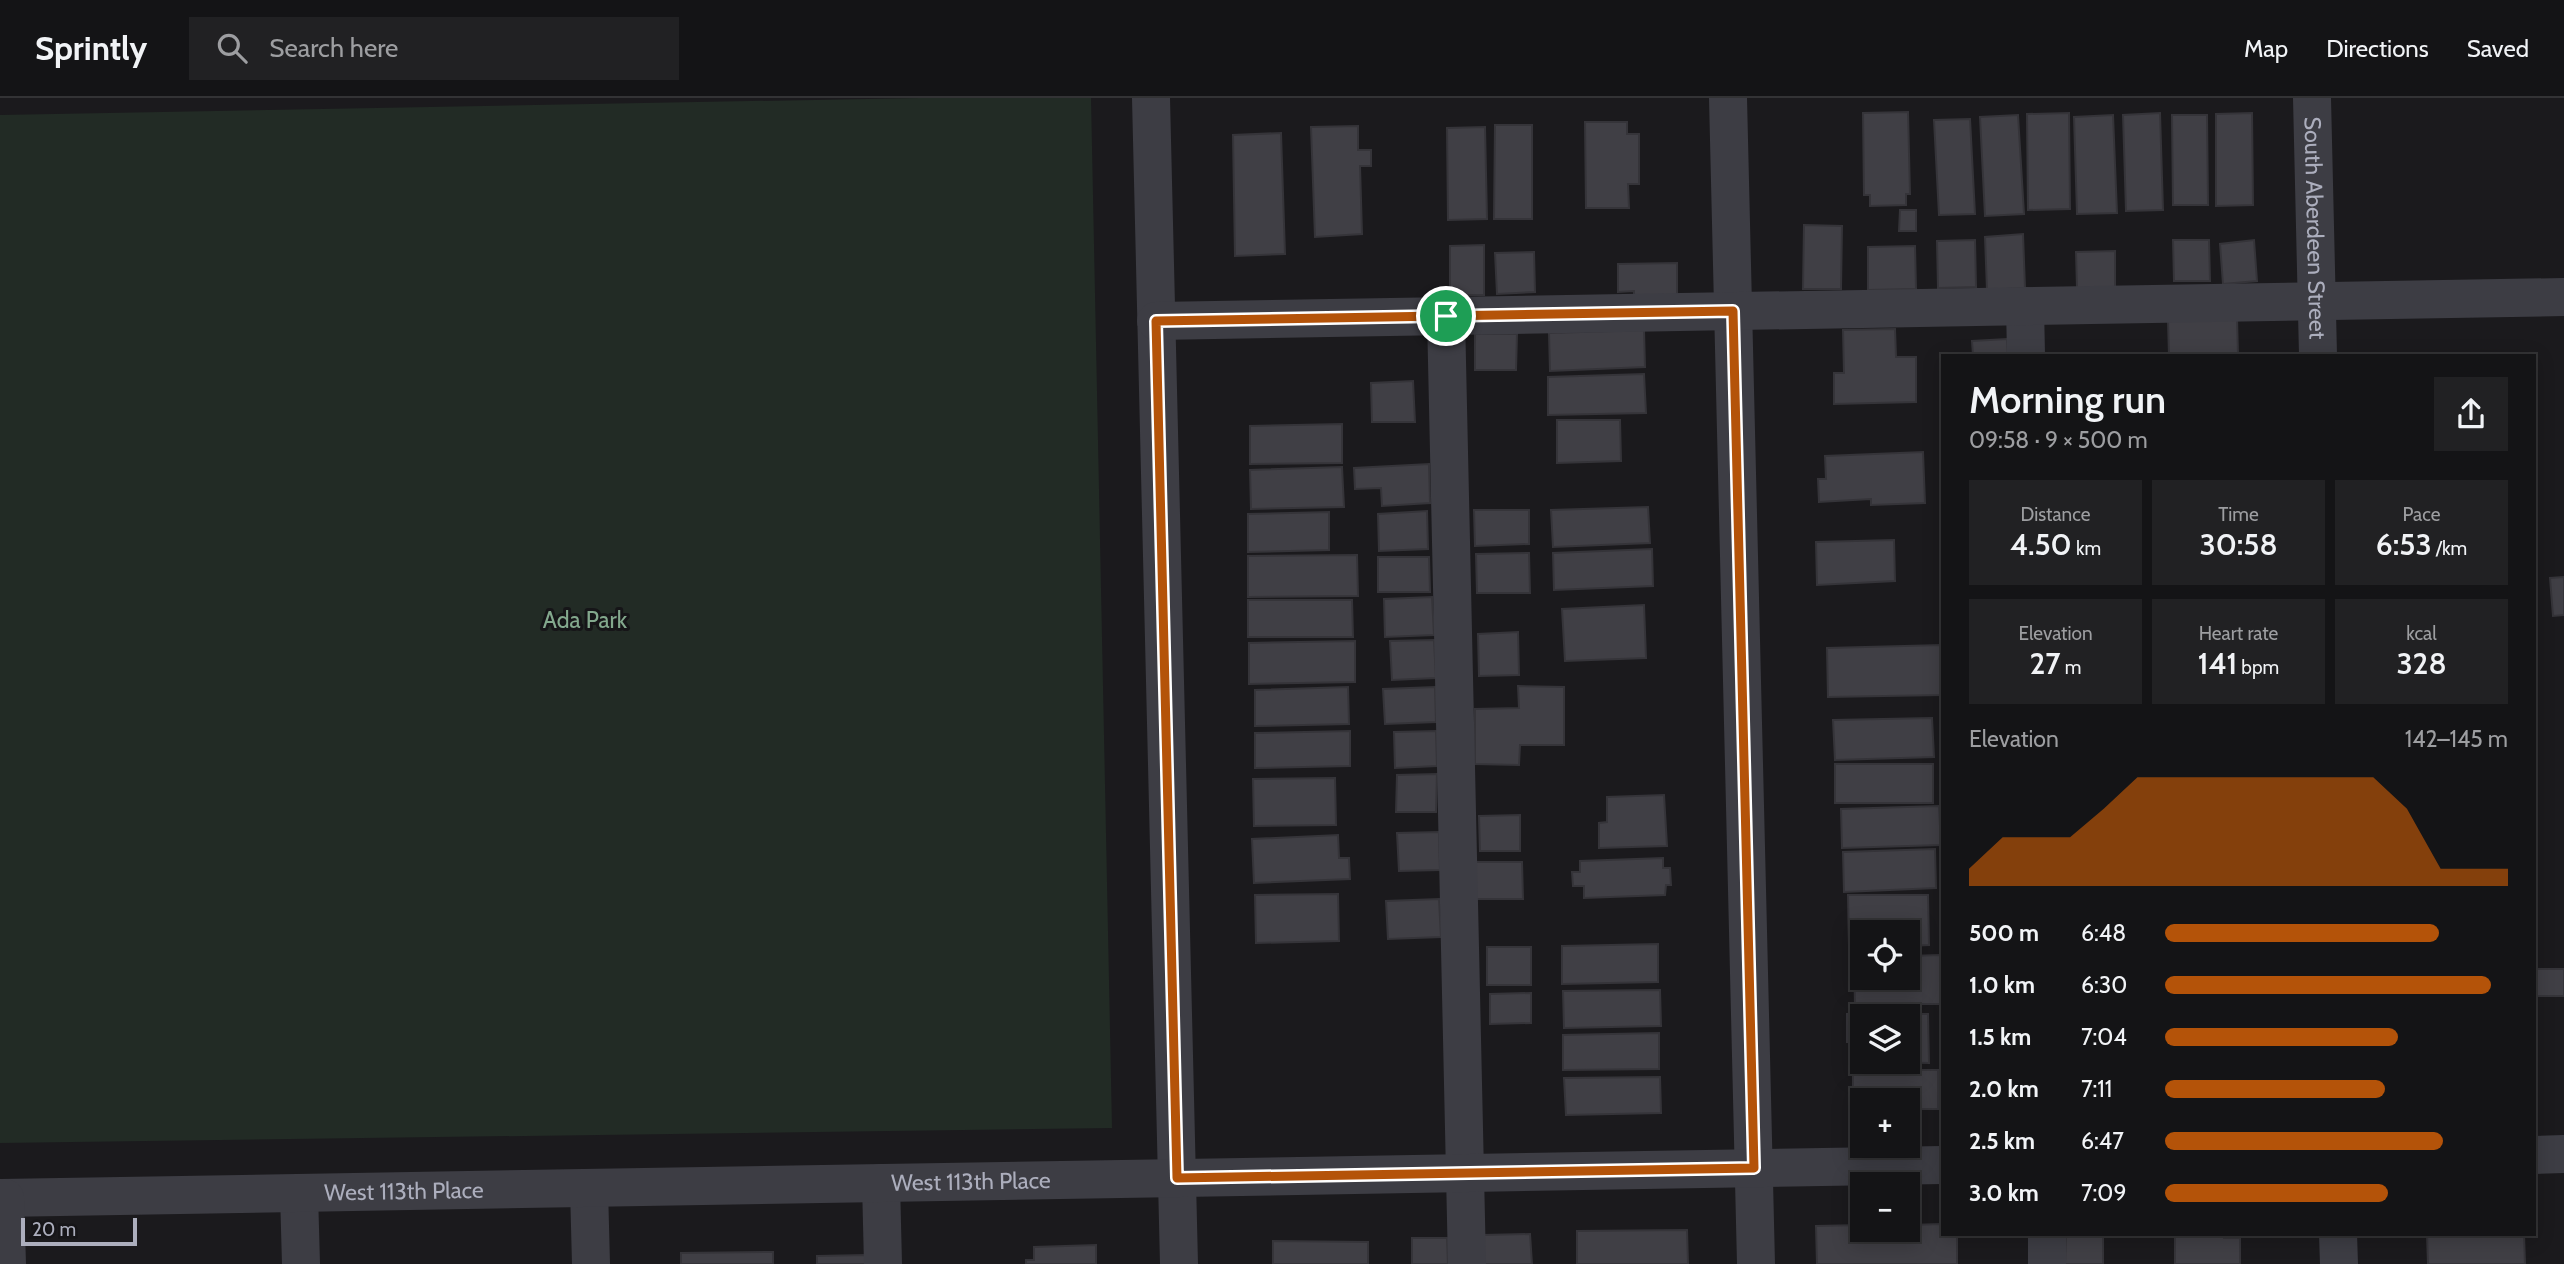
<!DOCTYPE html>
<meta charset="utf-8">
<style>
body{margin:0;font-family:Cabin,sans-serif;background:#212123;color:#f1f3f6;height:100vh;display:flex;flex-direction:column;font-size:26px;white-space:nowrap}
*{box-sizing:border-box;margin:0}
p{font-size:23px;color:#9d9ea1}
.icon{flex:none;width:38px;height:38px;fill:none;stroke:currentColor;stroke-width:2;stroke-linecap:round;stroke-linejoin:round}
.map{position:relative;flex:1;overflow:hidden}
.details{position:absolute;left:1941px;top:256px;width:595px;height:882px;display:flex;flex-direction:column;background:#141416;border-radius:0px;box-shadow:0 4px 18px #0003,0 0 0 2px #333335}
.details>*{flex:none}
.fabs{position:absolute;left:1850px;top:822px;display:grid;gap:14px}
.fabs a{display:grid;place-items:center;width:70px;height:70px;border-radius:0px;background:#141416;box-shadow:0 4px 18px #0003,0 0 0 2px #333335;font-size:35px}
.scale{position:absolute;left:21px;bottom:18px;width:116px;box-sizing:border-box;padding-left:7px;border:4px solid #acaebd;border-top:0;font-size:19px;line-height:24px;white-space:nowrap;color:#acaebd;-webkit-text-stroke:5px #161518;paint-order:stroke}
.pin{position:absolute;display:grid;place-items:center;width:60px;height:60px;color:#fff;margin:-30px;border:4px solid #fff;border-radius:50%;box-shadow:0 2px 7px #0007}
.round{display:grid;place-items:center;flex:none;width:74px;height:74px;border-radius:0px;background:#212123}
.headline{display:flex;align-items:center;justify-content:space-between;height:119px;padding:0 28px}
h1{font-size:38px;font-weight:600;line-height:52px}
.figures{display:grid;grid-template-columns:repeat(3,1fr);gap:10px;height:119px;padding:7px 28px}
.figures div{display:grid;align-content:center;border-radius:0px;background:#212123;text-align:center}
.figures b{font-size:30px;font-weight:600}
.figures small{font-size:19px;font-weight:400}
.figures p{font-size:19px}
.chart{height:196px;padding:14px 28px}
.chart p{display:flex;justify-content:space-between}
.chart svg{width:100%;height:126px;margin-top:7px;fill:#b45309;opacity:.7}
ul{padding:0 28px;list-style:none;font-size:23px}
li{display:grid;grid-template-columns:112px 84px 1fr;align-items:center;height:52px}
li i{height:18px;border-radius:9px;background:#b45309}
header{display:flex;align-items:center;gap:42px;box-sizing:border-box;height:98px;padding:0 35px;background:#141416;border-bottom:2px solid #333335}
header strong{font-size:33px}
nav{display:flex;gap:38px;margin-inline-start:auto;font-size:24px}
.search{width:490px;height:63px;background:#212123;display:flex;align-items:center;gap:18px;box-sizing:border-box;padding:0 24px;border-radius:0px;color:#9d9ea1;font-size:26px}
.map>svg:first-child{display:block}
.green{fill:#222b25}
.building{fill:#403f45;stroke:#353439;stroke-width:2}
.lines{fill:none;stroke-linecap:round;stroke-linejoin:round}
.minor{stroke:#3d3d44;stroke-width:38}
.route-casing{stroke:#fff;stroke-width:14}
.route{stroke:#b45309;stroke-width:9}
.labels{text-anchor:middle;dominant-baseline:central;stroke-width:6;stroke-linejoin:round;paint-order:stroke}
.street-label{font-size:23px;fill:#acaebd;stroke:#161518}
.park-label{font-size:23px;fill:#83a88d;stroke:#161518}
</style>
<header>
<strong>Sprintly</strong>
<div class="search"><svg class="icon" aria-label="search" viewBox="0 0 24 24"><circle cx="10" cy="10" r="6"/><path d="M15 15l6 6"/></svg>Search here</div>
<nav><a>Map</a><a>Directions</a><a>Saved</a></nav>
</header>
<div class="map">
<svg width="2564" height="1166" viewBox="0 0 2564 1166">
<rect width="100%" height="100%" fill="#1b1a1d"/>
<polygon class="green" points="918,0 1091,0 1112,1030 0,1045 0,17"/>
<g class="building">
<polygon points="1908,14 1910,96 1906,96 1906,107 1870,108 1870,97 1864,97 1863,15"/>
<polygon points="2069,15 2070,111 2028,112 2027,16"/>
<polygon points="2160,15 2163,112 2126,113 2123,17"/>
<polygon points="2252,15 2253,107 2216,108 2216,16"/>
<polygon points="2018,17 2024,116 1985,118 1980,19"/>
<polygon points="2113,17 2117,115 2077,116 2074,19"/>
<polygon points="2172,17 2207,17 2208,107 2173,107"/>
<polygon points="1970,21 1975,116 1939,117 1934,22"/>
<polygon points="1585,24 1627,24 1627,36 1639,36 1639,86 1628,86 1629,110 1586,110"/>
<polygon points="1495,27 1532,27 1532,121 1494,121"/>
<polygon points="1358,28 1358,52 1371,52 1371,68 1360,68 1362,136 1315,139 1311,29"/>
<polygon points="1485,29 1487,121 1448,122 1447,30"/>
<polygon points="1281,35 1285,156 1235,158 1233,37"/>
<polygon points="1900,112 1916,112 1916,133 1899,133"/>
<polygon points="1804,127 1842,128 1841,191 1803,191"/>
<polygon points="2023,136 2025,190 1987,192 1985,139"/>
<polygon points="1975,142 1976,189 1938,190 1937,143"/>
<polygon points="2173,142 2209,142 2210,183 2174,183"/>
<polygon points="2254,142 2257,183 2223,186 2220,146"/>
<polygon points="1484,147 1484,197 1450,197 1450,148"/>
<polygon points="1915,148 1916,191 1868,192 1868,149"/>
<polygon points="2115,153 2115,189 2077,190 2076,154"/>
<polygon points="1534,154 1535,194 1497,196 1495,155"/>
<polygon points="1677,165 1677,200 1634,201 1634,193 1618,194 1618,166"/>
<polygon points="2237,220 2238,257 2169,257 2168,223"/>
<polygon points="1895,231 1896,259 1916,259 1916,304 1834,306 1834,275 1844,275 1843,232"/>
<polygon points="1644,232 1645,269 1550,273 1549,235"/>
<polygon points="1475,236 1517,236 1516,272 1475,272"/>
<polygon points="2007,241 2008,257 1973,257 1972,243"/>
<polygon points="1644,276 1646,315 1548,317 1548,279"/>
<polygon points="1413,283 1415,324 1372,324 1371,285"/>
<polygon points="1557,322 1620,322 1621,363 1557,365"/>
<polygon points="1342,326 1342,365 1250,366 1250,328"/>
<polygon points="1923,354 1925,405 1871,407 1871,401 1819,404 1818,381 1826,381 1825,358"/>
<polygon points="1429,366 1430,405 1382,408 1381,390 1355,391 1354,370"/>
<polygon points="1342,369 1344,409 1251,411 1250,372"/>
<polygon points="1648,409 1650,445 1553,449 1551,412"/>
<polygon points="1474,412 1529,412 1529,446 1475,448"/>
<polygon points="1427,413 1428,451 1379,453 1378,416"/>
<polygon points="1329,414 1329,452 1248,454 1248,416"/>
<polygon points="1894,442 1895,483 1817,487 1816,444"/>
<polygon points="1652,451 1653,488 1554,492 1553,455"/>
<polygon points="1529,455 1530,495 1477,495 1476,456"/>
<polygon points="1357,457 1358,498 1248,499 1248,458"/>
<polygon points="1378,459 1429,459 1430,494 1378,494"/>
<polygon points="2564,479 2564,517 2553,518 2550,480"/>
<polygon points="1432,499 1434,537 1385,539 1384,501"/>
<polygon points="1248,502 1352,502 1353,539 1248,539"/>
<polygon points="1644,507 1646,560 1565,563 1562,511"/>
<polygon points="1518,534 1519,577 1479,578 1478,536"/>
<polygon points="1434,542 1436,580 1392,582 1390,543"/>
<polygon points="1355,543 1355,584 1249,586 1249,545"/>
<polygon points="1942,547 1942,597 1828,599 1827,550"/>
<polygon points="1518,588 1564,589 1564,647 1520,647 1519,667 1475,666 1475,611 1519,610"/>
<polygon points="1348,589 1349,626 1255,628 1255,592"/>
<polygon points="1435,589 1436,624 1385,626 1383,591"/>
<polygon points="1932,620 1934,659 1835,662 1833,622"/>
<polygon points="1350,633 1350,668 1255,670 1255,635"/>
<polygon points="1436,633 1437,668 1395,670 1394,634"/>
<rect x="1835" y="666" width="98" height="39"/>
<polygon points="1437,676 1436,714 1396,714 1397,677"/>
<polygon points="1335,680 1336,727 1254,728 1253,681"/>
<polygon points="1664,697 1667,748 1599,750 1599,725 1607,724 1607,699"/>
<polygon points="1939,708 1941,747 1842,750 1841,711"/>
<polygon points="1520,717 1520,753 1480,753 1479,718"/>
<polygon points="1439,734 1440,772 1399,773 1397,735"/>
<polygon points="1338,737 1339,760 1349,760 1350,781 1254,785 1252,741"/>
<polygon points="1935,751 1936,790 1844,794 1843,754"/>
<polygon points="1663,760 1663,770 1670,770 1671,787 1666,787 1665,797 1584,800 1584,788 1573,788 1572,774 1580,774 1580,763"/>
<polygon points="1476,764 1522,764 1523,801 1475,801"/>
<polygon points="1338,796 1339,843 1256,845 1255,797"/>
<polygon points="1848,797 1928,797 1929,847 1908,848 1908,835 1862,835 1862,848 1849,849"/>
<polygon points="1439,801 1441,839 1388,841 1386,803"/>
<polygon points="1658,846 1658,884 1562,886 1562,848"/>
<rect x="1487" y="849" width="44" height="38"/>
<polygon points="1940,857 1940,906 1896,906 1896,910 1880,911 1880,907 1855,907 1854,858 1862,858 1862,880 1908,880 1908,858"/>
<rect x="2534" y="871" width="30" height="27"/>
<polygon points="1660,892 1661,928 1564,930 1563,893"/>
<polygon points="1531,895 1531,925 1490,926 1490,896"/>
<polygon points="1847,916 1928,916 1929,965 1876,964 1908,964 1908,919 1862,919 1862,964 1853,964 1854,944 1847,944"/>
<polygon points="1659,935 1659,971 1563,972 1563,937"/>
<polygon points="1853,972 1938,972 1938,1011 1908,1011 1908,1003 1862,1003 1862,1011 1853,1011"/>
<polygon points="1660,979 1661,1015 1566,1017 1564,980"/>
<polygon points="1942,1126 1942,1136 1957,1136 1957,1166 1817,1166 1816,1128 1862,1127 1862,1132 1908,1132 1908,1127"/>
<polygon points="1687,1132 1688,1166 1577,1166 1577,1133"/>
<polygon points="1530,1136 1532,1166 1484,1166 1483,1137"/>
<polygon points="2066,1136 2103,1136 2103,1166 2065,1166"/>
<polygon points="2175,1136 2224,1136 2224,1140 2240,1140 2240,1166 2175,1166"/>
<polygon points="2427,1136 2524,1136 2525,1166 2428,1166"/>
<polygon points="1412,1140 1447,1140 1448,1166 1412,1166"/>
<polygon points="1273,1143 1368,1144 1368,1166 1273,1166"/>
<polygon points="1096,1147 1096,1166 1026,1166 1026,1162 1034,1162 1034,1149"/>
<polygon points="773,1154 773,1166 681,1166 681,1155"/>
<polygon points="866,1157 867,1166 817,1166 817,1158"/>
</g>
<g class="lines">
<g class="minor">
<polyline points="1151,0 1179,1166"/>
<polyline points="1728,0 1756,1166"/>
<path id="s1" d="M2312 0 2318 257"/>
<polyline points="2025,208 2026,257"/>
<polyline points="1446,218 1467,1166"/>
<polyline points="1156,223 2564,199"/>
<polyline points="2534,1057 2564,1056"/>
<polyline points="881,1085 883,1166"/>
<polyline points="589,1090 591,1166"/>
<polyline points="299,1095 301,1166"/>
<path id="s2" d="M0 1100 1942 1067"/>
<polyline points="5,1100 7,1166"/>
<polyline points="2047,1136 2047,1166"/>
<polyline points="2338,1136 2339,1166"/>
</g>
</g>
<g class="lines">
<defs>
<polygon id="route" points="1733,213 1754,1070 1177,1080 1156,223"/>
</defs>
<use href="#route" class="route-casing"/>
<use href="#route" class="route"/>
</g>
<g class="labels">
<g class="street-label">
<text stroke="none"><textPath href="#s1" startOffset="130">South Aberdeen Street</textPath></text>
<text stroke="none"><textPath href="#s2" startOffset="971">West 113th Place</textPath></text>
<text stroke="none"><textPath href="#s2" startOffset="404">West 113th Place</textPath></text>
</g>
<g class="park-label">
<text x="585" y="522">Ada Park</text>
</g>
</g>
</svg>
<div class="fabs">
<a><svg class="icon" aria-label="locate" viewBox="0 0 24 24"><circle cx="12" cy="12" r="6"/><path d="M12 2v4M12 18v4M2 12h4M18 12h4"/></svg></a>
<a><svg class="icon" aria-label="layers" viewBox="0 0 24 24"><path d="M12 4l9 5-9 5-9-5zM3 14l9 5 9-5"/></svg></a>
<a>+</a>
<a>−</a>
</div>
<div class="scale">20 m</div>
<div class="pin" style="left:1446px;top:218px;background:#1e9e55"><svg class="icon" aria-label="arrive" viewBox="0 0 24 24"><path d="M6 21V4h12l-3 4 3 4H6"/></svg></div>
<section class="details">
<div class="headline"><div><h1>Morning run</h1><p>09:58 · 9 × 500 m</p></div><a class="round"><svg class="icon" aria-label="share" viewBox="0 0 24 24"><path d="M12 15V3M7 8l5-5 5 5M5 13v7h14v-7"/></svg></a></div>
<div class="figures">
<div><p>Distance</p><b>4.50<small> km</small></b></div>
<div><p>Time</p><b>30:58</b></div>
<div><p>Pace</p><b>6:53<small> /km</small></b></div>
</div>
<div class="figures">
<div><p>Elevation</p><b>27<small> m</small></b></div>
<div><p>Heart rate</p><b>141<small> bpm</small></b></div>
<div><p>kcal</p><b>328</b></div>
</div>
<div class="chart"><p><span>Elevation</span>142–145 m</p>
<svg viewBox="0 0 160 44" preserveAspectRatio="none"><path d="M0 44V38L10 27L20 27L30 27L40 17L50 6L60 6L70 6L80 6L90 6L100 6L110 6L120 6L130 17L140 38L150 38L160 38V44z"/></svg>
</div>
<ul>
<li><b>500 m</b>6:48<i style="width:80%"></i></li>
<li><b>1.0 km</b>6:30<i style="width:95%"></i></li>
<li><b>1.5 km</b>7:04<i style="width:68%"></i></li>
<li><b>2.0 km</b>7:11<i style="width:64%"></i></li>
<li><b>2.5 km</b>6:47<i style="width:81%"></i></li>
<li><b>3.0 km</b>7:09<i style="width:65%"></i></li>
</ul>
</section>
</div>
